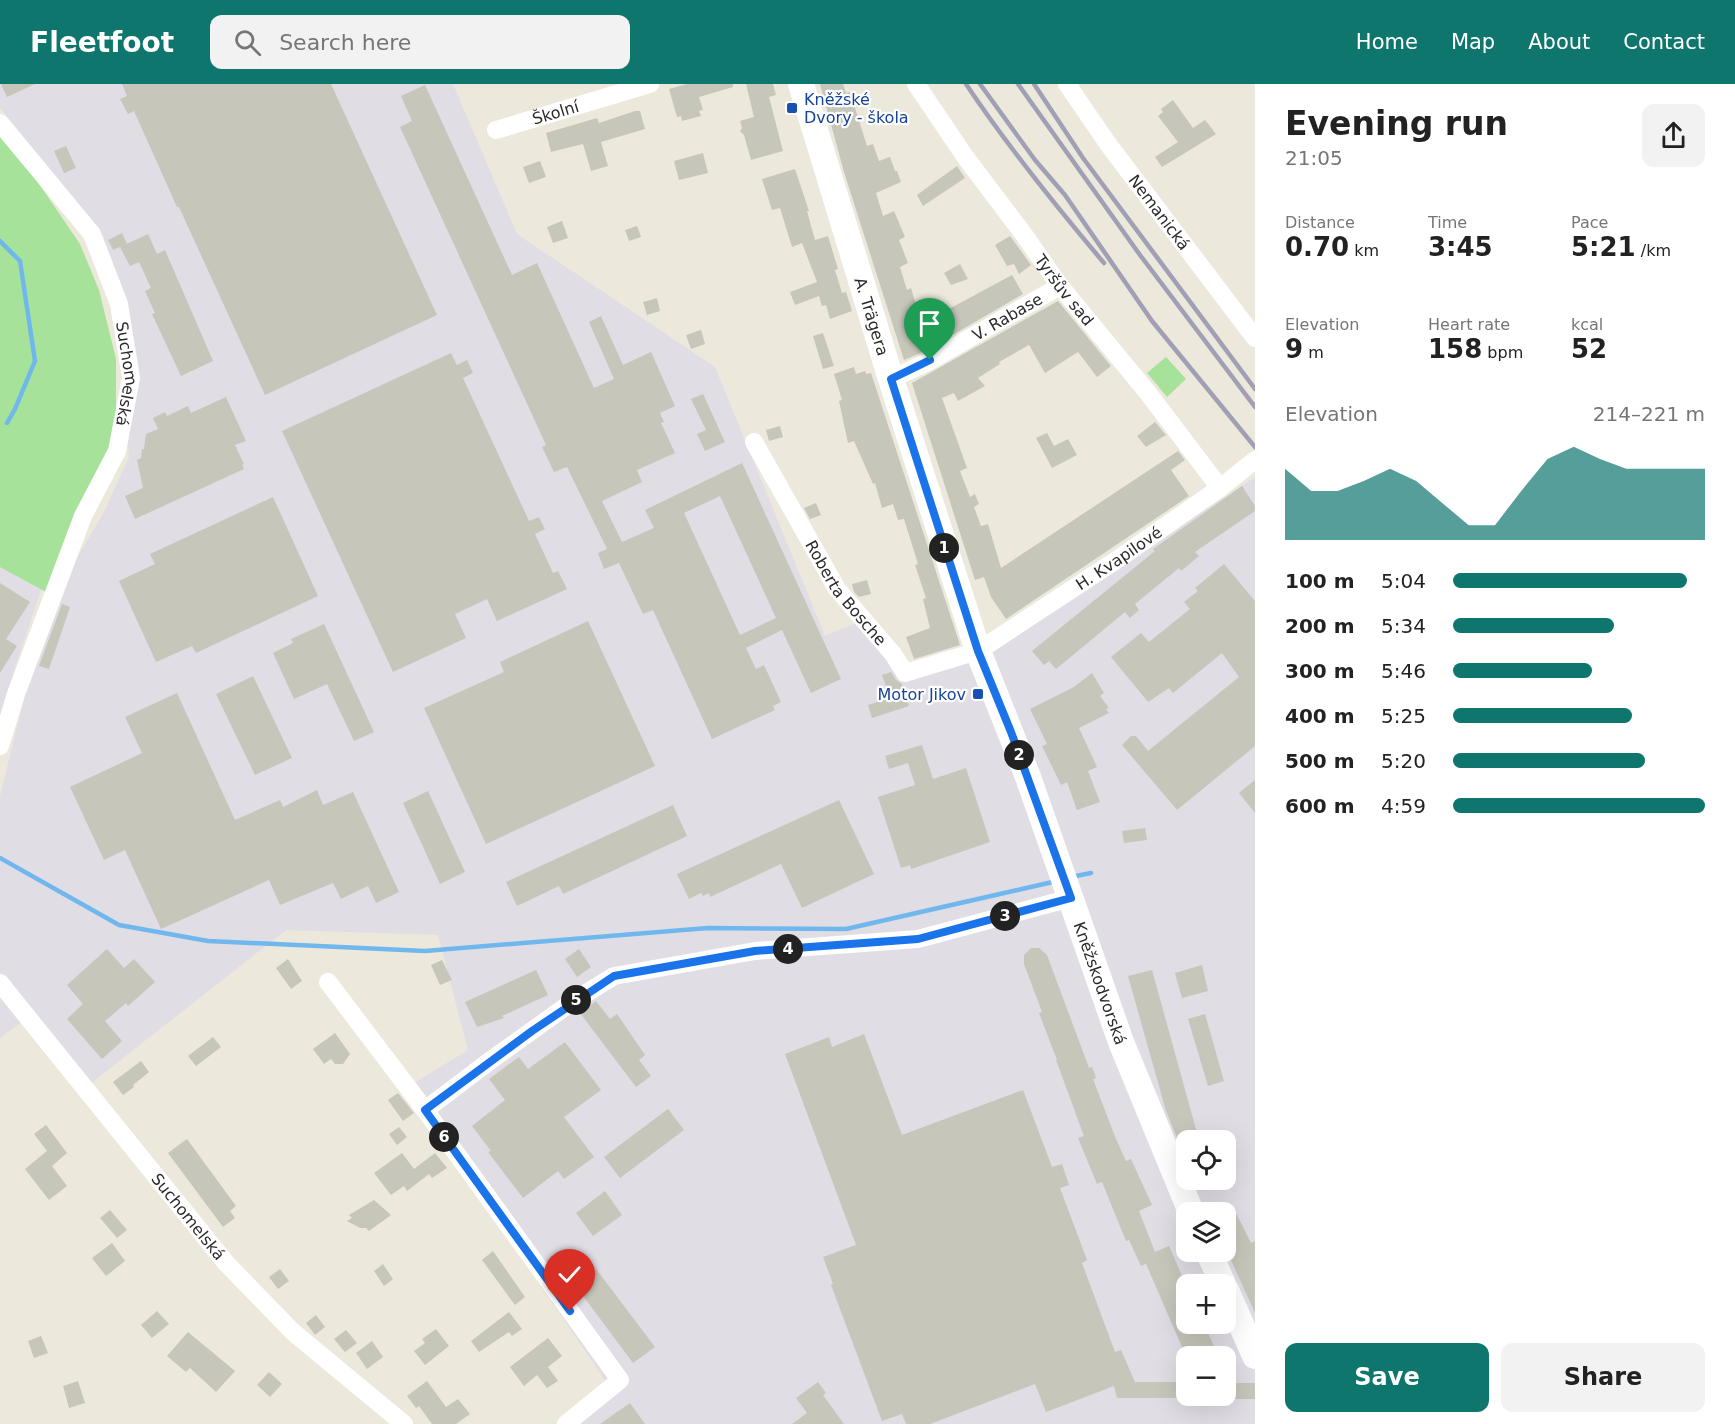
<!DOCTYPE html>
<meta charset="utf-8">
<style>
body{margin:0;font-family:"DejaVu Sans",sans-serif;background:#f2f2f2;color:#222;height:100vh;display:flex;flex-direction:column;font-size:22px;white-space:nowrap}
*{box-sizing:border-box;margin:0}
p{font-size:20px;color:#767676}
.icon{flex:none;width:33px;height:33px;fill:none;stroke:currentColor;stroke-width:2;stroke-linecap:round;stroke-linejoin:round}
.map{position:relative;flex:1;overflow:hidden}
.details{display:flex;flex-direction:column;background:#fff;width:480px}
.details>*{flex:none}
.fabs{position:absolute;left:1176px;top:1046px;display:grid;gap:12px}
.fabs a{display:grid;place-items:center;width:60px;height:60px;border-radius:12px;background:#fff;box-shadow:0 6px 24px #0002;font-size:30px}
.pin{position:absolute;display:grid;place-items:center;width:51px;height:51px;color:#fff;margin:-62px -26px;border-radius:50% 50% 50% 0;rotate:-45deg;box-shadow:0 0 6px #0007}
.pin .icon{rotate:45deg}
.km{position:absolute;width:30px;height:30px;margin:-15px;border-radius:50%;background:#222;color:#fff;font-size:16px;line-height:30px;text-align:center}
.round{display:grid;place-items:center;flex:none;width:63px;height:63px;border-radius:12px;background:#f2f2f2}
.summary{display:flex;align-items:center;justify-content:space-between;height:102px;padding:0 30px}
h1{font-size:33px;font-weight:600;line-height:45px}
.stats{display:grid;grid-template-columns:repeat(3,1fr);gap:9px;height:102px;padding:6px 30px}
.stats div{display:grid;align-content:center}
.stats b{font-size:26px;font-weight:600}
.stats small{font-size:16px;font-weight:400}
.stats p{font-size:16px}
.chart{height:168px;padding:12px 30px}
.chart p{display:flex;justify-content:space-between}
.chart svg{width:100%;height:108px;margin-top:6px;fill:#0f766e;opacity:.7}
.cta{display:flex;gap:12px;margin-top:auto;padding:12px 30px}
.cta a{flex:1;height:69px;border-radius:12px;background:#0f766e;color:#fff;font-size:24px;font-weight:600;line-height:69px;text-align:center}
.cta a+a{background:#f2f2f2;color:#222}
ul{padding:0 30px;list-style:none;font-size:20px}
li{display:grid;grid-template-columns:96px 72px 1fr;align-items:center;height:45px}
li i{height:15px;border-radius:8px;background:#0f766e}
header{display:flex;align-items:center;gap:36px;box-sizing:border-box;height:84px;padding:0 30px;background:#0f766e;color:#fff}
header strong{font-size:28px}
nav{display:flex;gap:33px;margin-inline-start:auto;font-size:21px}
.search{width:420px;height:54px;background:#f2f2f2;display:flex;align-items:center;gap:15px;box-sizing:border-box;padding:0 21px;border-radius:12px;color:#767676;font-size:22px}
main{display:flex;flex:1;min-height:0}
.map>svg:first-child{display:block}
.industrial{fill:#e0dde5;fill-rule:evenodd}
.green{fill:#a6e299}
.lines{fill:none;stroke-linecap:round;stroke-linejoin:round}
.stream{stroke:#70b7ed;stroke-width:4.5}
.building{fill:#c7c6bb;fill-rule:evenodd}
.street{stroke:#fff;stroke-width:18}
.secondary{stroke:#fff;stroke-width:26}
.rail{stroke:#a09fb4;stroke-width:4.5}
.route-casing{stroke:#fff;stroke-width:12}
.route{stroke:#1a73e8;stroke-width:8}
.transit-dot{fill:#1a4fb4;stroke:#fff;stroke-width:2}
.labels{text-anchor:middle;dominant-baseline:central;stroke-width:4.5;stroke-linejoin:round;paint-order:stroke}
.transit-label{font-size:16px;fill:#164399;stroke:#fff;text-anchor:start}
.street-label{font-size:16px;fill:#2a2a2a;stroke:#fff}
</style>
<header>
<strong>Fleetfoot</strong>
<div class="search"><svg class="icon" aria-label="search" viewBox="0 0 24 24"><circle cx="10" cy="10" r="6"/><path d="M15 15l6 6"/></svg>Search here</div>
<nav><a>Home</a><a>Map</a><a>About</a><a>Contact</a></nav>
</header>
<main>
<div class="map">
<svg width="1255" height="1340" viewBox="0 0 1255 1340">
<rect width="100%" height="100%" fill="#ece8dc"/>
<g class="industrial">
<path d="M0 0H453L517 150 715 283 825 552 861 537 904 593 995 564 1255 393V1340H563L605 1296 406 1004 468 966 438 851 286 846 90 1000 34 929 0 954V712L30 591 72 482 103 430 129 373 113 204 84 127 0 24ZM1186 1056H1226V1095H1186ZM1186 1128H1226V1167H1186ZM1186 1200H1226V1239H1186ZM1186 1272H1226V1311H1186Z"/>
<polygon points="0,475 43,500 12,593 0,637"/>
</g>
<g class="green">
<polygon points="0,53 37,97 80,160 99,206 116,275 116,350 46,508 0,483"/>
<polygon points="1166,273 1186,295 1167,313 1147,289"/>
</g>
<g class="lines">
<g class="stream">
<polyline points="0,157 20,177 35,277 15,325 7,339"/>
<polyline points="0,774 119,841 208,857 425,867 708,844 846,845 1057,797"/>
<polyline points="1071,793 1091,789"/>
</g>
</g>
<g class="building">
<polygon points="1,0 35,0 7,13"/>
<polygon points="122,0 331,0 437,231 265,311 179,123 177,123 134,27 128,30 120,15 127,12"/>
<polygon points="687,0 733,0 733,3 699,13 703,26 699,27 701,32 682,37 681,32 677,33 669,5"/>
<polygon points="746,0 773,0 776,11 769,13 783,67 751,76 744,51 740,47 742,44 740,37 754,33"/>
<polygon points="820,0 843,0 846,9 850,8 867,62 873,60 879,77 890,73 895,87 897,87 901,98 876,109 883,132 894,127 905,153 899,156 908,179 900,183 907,206 911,204 921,237 933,231 934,233 1012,191 1023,210 925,267 904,276 844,88"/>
<path d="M425 1 512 191 537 179 594 304 614 295 589 238 601 232 623 281 651 268 675 322 660 329 664 338 661 339 675 369 637 386 642 398 602 417 622 458 654 444 645 426 742 379 841 595 811 609 782 546 746 564 756 585 764 581 781 618 773 622 775 626 712 655 653 526 643 530 619 479 604 485 598 469 607 465 567 383 554 388 542 363 546 361 400 43 412 37 401 12ZM720 412 776 534 740 551 684 429Z"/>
<polygon points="1173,16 1193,44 1205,36 1216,50 1162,83 1155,73 1178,58 1158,32 1163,28 1161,25"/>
<polygon points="635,27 640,27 645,45 601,58 608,82 591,87 583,60 551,68 546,49 597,34 599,39"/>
<polygon points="66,62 76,84 64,89 54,67"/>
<polygon points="703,69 708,89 679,96 674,77"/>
<polygon points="540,77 546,93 529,99 523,83"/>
<polygon points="957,82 965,94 923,122 917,111"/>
<polygon points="795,85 809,127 807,127 815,156 828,152 838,185 835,186 842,209 846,208 852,227 830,235 826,221 822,222 819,212 795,221 790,208 817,198 802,159 792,163 780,124 772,126 762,95"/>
<polygon points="562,137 568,154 553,159 547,143"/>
<polygon points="637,142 641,153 629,157 625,146"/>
<polygon points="122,149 127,160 113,166 108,156"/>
<polygon points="148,150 157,170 165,166 213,277 181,292 152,230 155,229 145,207 151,204 139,178 130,182 120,163"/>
<polygon points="1010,152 1031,181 1019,190 1014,180 1007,182 995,161"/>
<polygon points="960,180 968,195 951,201 944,189"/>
<polygon points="657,214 660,227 647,231 643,218"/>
<polygon points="1058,217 1111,282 1097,293 1078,268 1045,289 1029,261 999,278 1000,280 978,294 985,302 958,317 954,309 942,314 967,384 960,387 970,413 975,410 979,420 974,423 981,442 988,440 1001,484 1178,367 1185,376 1171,386 1189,412 1006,535 991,513 984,493 975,496 912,299"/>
<polygon points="701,246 705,260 691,265 686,251"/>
<polygon points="823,249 834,282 823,285 813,252"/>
<polygon points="451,269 457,281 467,276 473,289 463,294 529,437 539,433 545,445 535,450 553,489 558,487 567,505 497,537 487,515 455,530 466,554 393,588 282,347"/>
<polygon points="854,283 856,290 865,287 866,290 871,289 960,561 914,575 906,553 930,544 923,515 926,514 915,481 918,480 904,435 898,436 893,420 882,424 875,399 873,400 854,357 848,359 839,317 842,316 834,290"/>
<polygon points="703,310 725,358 705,367 697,350 706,346 691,315"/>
<polygon points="226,313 246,357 235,361 244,380 242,381 244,385 135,435 125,412 143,404 137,376 141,374 142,365 144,365 146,350 158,345 153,334 165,328 167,332 188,322 191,329"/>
<polygon points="1155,338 1166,351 1146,363 1137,352"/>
<polygon points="780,342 783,353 769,357 766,346"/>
<polygon points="1047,349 1054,362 1068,355 1077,371 1052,384 1036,354"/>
<polygon points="1242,402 1255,422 1255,427 1195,468 1199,472 1181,487 1179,484 1135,520 1139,526 1130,534 1125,528 1056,585 1049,577 1044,581 1032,567 1155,467 1153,465"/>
<polygon points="273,413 318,512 196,569 192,562 156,578 119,497 155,480 150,470"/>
<polygon points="816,419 821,431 810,435 804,424"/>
<polygon points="1224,480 1255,517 1255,662 1177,726 1122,661 1131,652 1136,652 1148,667 1239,593 1222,569 1173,609 1169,604 1148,618 1111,573 1141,549 1149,558 1190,525 1184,518 1198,507 1195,504"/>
<polygon points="867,496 871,510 859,513 854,508 852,500"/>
<polygon points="0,499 30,518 6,555 17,562 0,589"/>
<polygon points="62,520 70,523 49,585 39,582"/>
<polygon points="588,537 655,682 486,760 424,624 504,588 500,578"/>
<polygon points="324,540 374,648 354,657 327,600 294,615 273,569 293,559 291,555"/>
<polygon points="891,588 896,596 902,600 909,622 872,634 868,621 890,614 882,591"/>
<polygon points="1092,589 1104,609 1100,612 1109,624 1106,625 1109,629 1079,644 1097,683 1088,687 1100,718 1077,726 1067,698 1061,701 1042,662 1047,660 1030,625 1074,603"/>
<polygon points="253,592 292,674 255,691 216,610"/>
<polygon points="177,609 235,736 280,716 283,723 317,706 323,721 353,708 399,808 376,819 368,802 341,815 333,799 280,821 269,796 161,845 125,766 104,776 70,703 142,669 125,633"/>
<polygon points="922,661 933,695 966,684 990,758 911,785 910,781 901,784 878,713 915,701 908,679 889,685 885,672"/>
<polygon points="1255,696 1255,729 1239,709"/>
<polygon points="428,707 465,788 440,800 403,719"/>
<polygon points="839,716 874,790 802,824 781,780 710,813 709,809 703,812 701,809 689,815 677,790"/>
<polygon points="673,721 687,752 563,810 559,802 517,822 506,798"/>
<polygon points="1145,744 1147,756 1124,759 1122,747"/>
<polygon points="1031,864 1039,864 1047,871 1089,984 1092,983 1096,994 1093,995 1116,1055 1126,1077 1131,1075 1152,1121 1139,1127 1155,1168 1169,1162 1186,1201 1186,1239 1204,1239 1218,1272 1186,1272 1146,1180 1141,1182 1129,1156 1126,1157 1102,1098 1097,1100 1078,1054 1084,1052 1056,976 1057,976 1039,929 1042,928 1024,880 1024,871"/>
<polygon points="107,865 124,884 134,875 155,898 128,922 126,919 105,937 122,957 102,975 67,935 83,920 67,901"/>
<polygon points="579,865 591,883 577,893 565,875"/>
<polygon points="288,875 302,897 291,905 276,884"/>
<polygon points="442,876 452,896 440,901 431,881"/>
<polygon points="1202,881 1208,907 1182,914 1175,889"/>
<polygon points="536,886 548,911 502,932 504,934 477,943 465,918"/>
<polygon points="1152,886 1197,1049 1177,1054 1166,1027 1128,892"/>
<polygon points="596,917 610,935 617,930 645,971 639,976 651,992 636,1003 580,929"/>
<polygon points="1205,930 1224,997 1208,1002 1188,935"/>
<polygon points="335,949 350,970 343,980 335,980 331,975 324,980 313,965"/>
<polygon points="864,950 902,1051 1023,1006 1052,1083 1062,1080 1069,1101 1060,1104 1087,1176 1082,1179 1115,1268 1121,1266 1135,1298 1186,1298 1186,1314 1117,1314 1114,1302 1046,1328 1035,1300 930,1340 906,1340 902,1330 882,1337 831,1201 833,1200 823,1173 856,1161 785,970 829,953 832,963"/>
<polygon points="213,953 221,963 196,982 188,972"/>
<polygon points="565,958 601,1006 564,1033 594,1073 564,1095 558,1087 523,1114 488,1068 491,1067 472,1042 505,1016 489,995 519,973 528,985"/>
<polygon points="141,977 149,988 133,1001 134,1003 123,1011 113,998"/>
<polygon points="398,1009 414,1029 403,1037 388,1016"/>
<polygon points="668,1025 684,1046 620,1094 604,1073"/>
<polygon points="46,1041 67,1069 52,1082 67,1102 49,1116 25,1085 47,1067 34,1050"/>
<polygon points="399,1043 407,1053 397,1061 389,1050"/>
<polygon points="187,1055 236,1122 230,1127 235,1134 223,1143 168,1069"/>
<polygon points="402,1069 414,1085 435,1069 447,1084 432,1094 429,1090 407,1107 404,1102 391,1111 374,1089"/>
<polygon points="605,1107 622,1131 593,1152 576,1129"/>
<polygon points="374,1116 391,1131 369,1147 366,1144 360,1144 347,1137 352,1134 349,1131"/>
<polygon points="1226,1118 1237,1131 1251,1159 1255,1157 1255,1229 1226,1165"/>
<polygon points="110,1126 127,1146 117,1154 100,1134"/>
<polygon points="112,1159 125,1177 106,1192 92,1174"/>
<polygon points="493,1167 525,1213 515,1221 482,1176"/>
<polygon points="587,1173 655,1263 633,1279 566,1189"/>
<polygon points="383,1180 393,1195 384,1202 374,1187"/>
<polygon points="280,1185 289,1197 278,1205 269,1193"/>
<polygon points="157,1227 169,1240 152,1254 141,1241"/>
<polygon points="509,1228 522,1245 512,1252 509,1248 479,1268 471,1257"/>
<polygon points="316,1231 325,1243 315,1251 306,1239"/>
<polygon points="436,1245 449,1262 425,1281 414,1267 425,1259 422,1255"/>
<polygon points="346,1246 357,1259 345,1268 334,1255"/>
<polygon points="188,1248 235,1287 216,1308 190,1284 186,1288 167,1272"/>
<polygon points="41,1252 48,1269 34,1274 28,1257"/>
<polygon points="548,1254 562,1272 548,1283 558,1297 547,1304 537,1291 524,1302 510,1283"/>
<polygon points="372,1257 383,1273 367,1285 356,1269"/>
<polygon points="269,1288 282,1300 270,1313 257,1301"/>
<polygon points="78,1297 85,1319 69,1324 63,1302"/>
<polygon points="427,1297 446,1323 458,1315 470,1330 456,1340 432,1340 419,1322 416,1324 407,1312"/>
<polygon points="818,1298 826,1309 823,1311 844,1340 792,1340 807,1329 796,1314"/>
<rect x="1226" y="1299" width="29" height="16"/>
<polygon points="630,1319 645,1340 600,1340"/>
</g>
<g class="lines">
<g class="street">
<path id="s1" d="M916 0 966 74 1022 148 1060 202 1148 309 1220 404"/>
<path id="s2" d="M1067 0 1108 60 1255 254"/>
<path id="s3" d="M0 39 92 150 119 220 131 294 117 367 83 432 16 610 0 662"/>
<path id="s4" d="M496 46 650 0"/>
<path id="s5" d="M891 295 930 277 1060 202"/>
<path id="s6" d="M754 358 837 505 893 570 905 589 978 567 1121 473 1220 404 1255 376"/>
<polyline points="328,898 425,1026 620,1296 566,1340"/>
<path id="s7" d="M0 899 226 1179 293 1248 404 1340"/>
<polyline points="425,1026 491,976 572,918 614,892 755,867 918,855 1071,814"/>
</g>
<g class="secondary">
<path id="s8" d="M801 0 891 295 978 567 1028 693 1121 958 1191 1128"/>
<polyline points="1208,1167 1223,1200"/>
<polyline points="1226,1206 1255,1272"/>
</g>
<g class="rail">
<path d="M966 0C1008 63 1055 121 1104 179"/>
<polyline points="980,0 1035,76 1065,111 1152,237 1255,363"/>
<polyline points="1018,0 1140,171 1255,323"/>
<polyline points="1034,0 1083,74 1255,305"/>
</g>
</g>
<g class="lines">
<defs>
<polyline id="route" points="570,1227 425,1026 532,947 614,892 755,867 918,855 1071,814 1011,648 978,567 891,295 930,276"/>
</defs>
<use href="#route" class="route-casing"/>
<use href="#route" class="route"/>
</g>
<g class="transit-dot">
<rect x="786" y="18" width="12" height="12" rx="3"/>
<rect x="972" y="604" width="12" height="12" rx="3"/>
</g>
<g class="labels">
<g class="transit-label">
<text x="804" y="15">Kněžské<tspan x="804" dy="18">Dvory - škola</tspan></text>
<text x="966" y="610" text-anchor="end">Motor Jikov</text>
</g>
<g class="street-label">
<text stroke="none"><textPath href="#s4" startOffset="62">Školní</textPath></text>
<text stroke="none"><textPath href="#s2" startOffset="158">Nemanická</textPath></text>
<text stroke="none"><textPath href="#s1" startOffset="254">Tyršův sad</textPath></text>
<text stroke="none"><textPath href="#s8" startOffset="243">A. Trägera</textPath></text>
<text stroke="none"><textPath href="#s5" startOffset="132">V. Rabase</textPath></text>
<text stroke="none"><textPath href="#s3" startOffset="290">Suchomelská</textPath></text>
<text stroke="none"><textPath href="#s6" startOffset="522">H. Kvapilové</textPath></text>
<text stroke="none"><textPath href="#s6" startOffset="177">Roberta Bosche</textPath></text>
<text stroke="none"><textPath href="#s8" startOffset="948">Kněžskodvorská</textPath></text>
<text stroke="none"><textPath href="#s7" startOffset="300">Suchomelská</textPath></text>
</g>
</g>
</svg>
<div class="fabs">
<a><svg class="icon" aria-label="locate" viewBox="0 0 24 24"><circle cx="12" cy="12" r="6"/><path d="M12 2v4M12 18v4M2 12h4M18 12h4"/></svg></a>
<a><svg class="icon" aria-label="layers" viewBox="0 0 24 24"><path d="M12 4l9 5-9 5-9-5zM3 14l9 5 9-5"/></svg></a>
<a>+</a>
<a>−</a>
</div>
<div class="pin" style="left:930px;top:276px;background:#1e9e55"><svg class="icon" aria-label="arrive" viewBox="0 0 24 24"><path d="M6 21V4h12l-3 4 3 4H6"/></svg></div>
<div class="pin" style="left:570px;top:1227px;background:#d93025"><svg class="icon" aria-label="check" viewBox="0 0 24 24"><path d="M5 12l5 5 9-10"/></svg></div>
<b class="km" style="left:944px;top:464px">1</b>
<b class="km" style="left:1019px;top:671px">2</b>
<b class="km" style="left:1005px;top:832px">3</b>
<b class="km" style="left:788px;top:865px">4</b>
<b class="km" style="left:576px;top:916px">5</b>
<b class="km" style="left:444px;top:1053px">6</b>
</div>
<section class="details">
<div class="summary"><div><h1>Evening run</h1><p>21:05</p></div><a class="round"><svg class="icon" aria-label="share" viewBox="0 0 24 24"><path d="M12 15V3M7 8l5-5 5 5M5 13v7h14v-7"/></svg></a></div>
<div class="stats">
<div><p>Distance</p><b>0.70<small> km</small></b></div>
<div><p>Time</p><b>3:45</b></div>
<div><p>Pace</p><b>5:21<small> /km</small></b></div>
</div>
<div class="stats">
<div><p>Elevation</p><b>9<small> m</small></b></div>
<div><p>Heart rate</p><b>158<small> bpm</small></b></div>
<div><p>kcal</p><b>52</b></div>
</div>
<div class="chart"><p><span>Elevation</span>214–221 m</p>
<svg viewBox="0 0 160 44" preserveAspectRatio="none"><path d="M0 44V15L10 24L20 24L30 20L40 15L50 20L60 29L70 38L80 38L90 24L100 11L110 6L120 11L130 15L140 15L150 15L160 15V44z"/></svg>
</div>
<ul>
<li><b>100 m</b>5:04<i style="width:93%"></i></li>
<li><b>200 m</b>5:34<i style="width:64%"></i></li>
<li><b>300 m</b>5:46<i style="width:55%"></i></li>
<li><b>400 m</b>5:25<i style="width:71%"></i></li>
<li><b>500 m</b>5:20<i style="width:76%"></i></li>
<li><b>600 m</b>4:59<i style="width:100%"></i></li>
</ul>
<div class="cta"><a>Save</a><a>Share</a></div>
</section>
</main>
